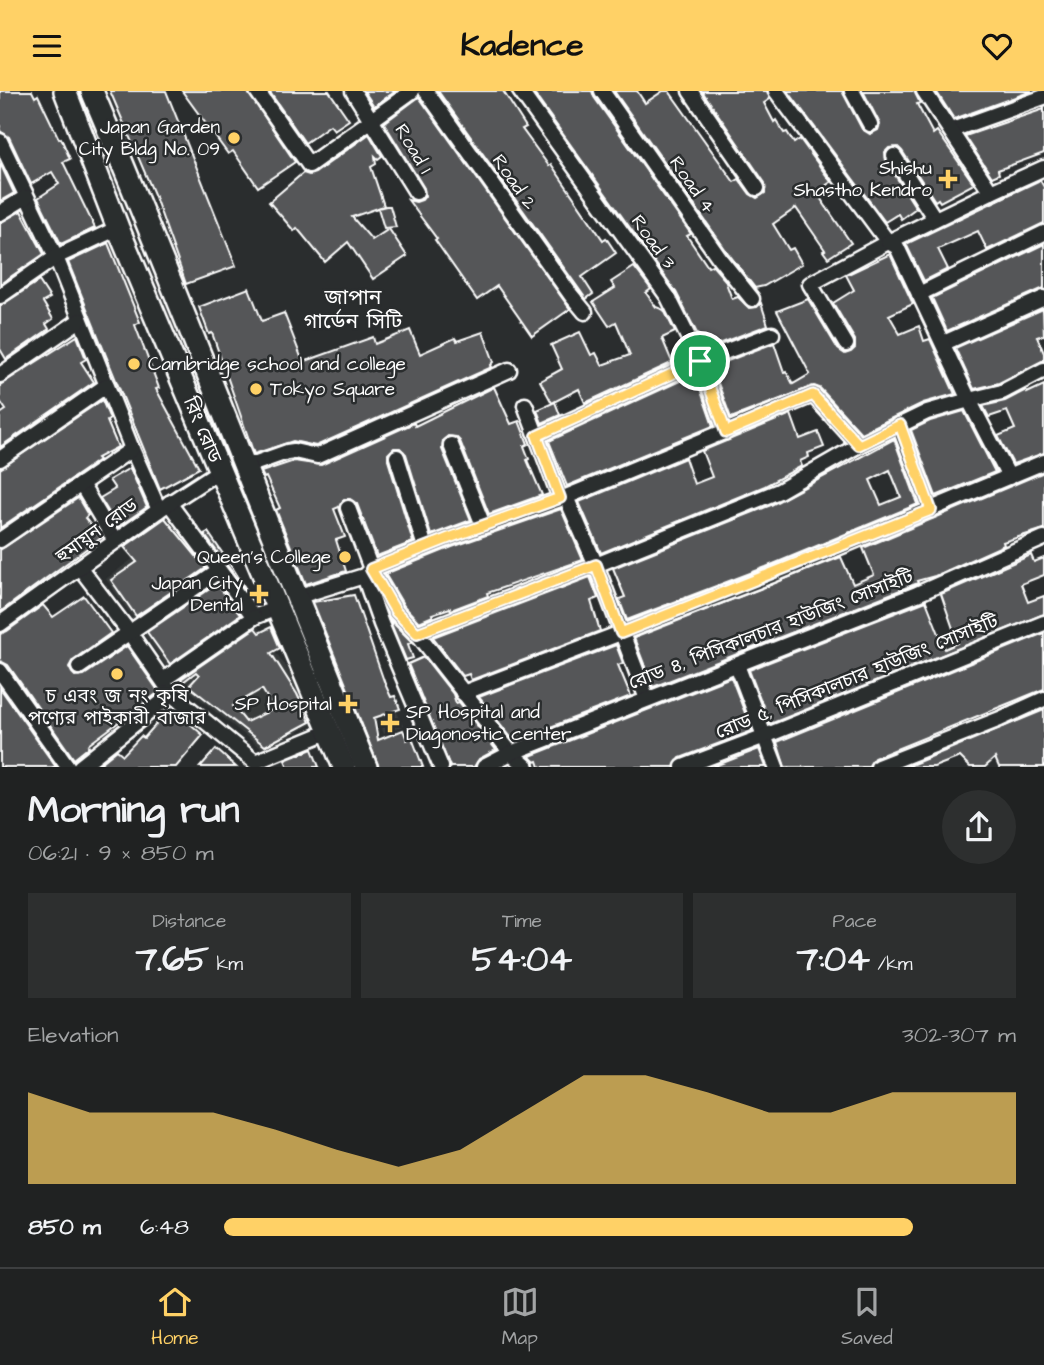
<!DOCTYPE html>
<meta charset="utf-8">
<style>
body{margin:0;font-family:"Architects Daughter","Noto Sans Bengali",sans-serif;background:#2d2f2f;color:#f1f3f6;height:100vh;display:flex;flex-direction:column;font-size:26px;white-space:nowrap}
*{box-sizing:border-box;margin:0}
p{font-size:23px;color:#a2a4a5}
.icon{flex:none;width:38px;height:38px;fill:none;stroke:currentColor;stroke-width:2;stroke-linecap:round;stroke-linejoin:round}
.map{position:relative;height:676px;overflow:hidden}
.details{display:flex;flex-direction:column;background:#202222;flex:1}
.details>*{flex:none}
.pin{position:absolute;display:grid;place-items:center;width:60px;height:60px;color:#fff;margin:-30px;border:4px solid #fff;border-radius:50%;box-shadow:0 2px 7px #0007}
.round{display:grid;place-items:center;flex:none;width:74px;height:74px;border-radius:37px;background:#2d2f2f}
.head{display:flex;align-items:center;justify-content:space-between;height:119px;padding:0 28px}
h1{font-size:38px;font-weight:700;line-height:52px}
.figures{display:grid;grid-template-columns:repeat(3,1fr);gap:10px;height:119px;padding:7px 28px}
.figures div{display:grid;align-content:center;border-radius:0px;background:#2d2f2f;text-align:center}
.figures b{font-size:35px;font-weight:700}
.figures small{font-size:19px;font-weight:400}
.figures p{font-size:19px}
.chart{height:196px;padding:14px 28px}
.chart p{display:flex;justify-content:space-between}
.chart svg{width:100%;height:126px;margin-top:7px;fill:#ffd166;opacity:.7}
ul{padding:0 28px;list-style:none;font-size:23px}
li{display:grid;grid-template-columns:112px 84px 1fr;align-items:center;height:52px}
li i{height:18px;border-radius:9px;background:#ffd166}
header{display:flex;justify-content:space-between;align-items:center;height:91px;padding:0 28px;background:#ffd166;color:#111;font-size:32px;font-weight:700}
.tabs{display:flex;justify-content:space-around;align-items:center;height:98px;border-top:2px solid #3d3f40;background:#202222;font-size:19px;color:#a2a4a5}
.tabs a{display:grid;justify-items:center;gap:4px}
.tabs .on{color:#ffd166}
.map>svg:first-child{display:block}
.built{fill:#373a3b}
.building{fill:#555758;stroke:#fff;stroke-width:2;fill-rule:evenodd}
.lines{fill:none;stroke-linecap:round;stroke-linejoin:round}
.minor-casing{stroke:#fff;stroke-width:19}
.secondary-casing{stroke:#fff;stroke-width:26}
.minor{stroke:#2a2d2e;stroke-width:14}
.secondary{stroke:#2a2d2e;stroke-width:21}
.route-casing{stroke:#fff;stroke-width:14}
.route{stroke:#ffd166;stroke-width:9}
.poi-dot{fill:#ffd166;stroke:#2a2d2e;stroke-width:2.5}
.labels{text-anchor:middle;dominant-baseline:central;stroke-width:5;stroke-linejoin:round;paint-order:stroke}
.poi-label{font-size:19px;fill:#fff;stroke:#2a2d2e;text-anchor:end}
.street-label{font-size:19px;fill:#fff;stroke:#2a2d2e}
.neighbourhood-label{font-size:21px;fill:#fff;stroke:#2a2d2e}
</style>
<header><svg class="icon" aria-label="menu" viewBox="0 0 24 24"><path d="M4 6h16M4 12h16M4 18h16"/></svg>Kadence<svg class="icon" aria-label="heart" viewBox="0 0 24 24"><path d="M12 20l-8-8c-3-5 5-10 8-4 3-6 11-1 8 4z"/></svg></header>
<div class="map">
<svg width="1044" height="676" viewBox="0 0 1044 676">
<rect width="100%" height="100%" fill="#2a2d2e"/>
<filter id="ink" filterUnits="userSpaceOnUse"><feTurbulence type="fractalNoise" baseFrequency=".0143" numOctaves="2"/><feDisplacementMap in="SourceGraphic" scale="14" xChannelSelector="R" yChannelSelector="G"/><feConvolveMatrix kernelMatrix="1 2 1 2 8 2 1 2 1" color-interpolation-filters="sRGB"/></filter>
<g filter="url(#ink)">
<g class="built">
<polygon points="180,432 252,527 298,593 315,632 263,659 174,587 106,488"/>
<polygon points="397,621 403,635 384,643 378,629"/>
</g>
<g class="building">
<polygon points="0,0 32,0 35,6 38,4 59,48 61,47 70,68 63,71 95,137 61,153 38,107 59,93 52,81 31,93 9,46 0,40"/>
<polygon points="110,0 166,0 236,175 186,193 154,103"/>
<polygon points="182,0 247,0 295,71 258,96 233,60 228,63"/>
<polygon points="269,0 329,0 349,29 334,39 330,34 305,52"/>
<polygon points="364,0 396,0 374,15"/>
<polygon points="438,0 503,0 526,36 522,38 549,75 551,73 603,149 606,147 616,162 582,186 593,203 586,208 579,198"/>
<polygon points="532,0 592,0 594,6 691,143 687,145 708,176 712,174 725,189 732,208 738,206 749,217 757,216 761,212 768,234 705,258 676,201"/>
<polygon points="614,0 637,0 645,12 663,0 669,0 734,91 739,88 750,103 757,107 765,102 765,92 702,0 767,0 770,8 764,12 774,31 776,29 784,42 787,41 794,52 800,48 831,91 816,101 851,152 828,167 823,160 825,159 796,117 773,133 789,159 793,157 802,173 764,195 755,197 728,162"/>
<polygon points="788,0 842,0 862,38 870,43 878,39 880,33 863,0 914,0 920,12 917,13 933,43 937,40 974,93 940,111 938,108 935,110 902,60 898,56 889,57 885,61 886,70 916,117 901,128 898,123 885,131"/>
<polygon points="936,0 1032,0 954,28"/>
<polygon points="419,6 570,218 532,245 497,195 477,209 435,149 437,148 408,109 416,111 422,109 425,105 424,97 384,32"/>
<polygon points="1044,18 1044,62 998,79 999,83 992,86 965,45"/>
<polygon points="369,43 382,65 378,68 375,65 376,73 371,76 384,115 352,126 372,149 389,138 407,165 373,188 348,151 325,171 297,137 294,140 269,111 303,82 309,84 315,82"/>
<polygon points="0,72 14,102 0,110"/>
<polygon points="1040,89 1044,96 1044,132 987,159 978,140 938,158 948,178 924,190 906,153"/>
<polygon points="386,115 390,115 396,136 384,137 378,117"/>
<polygon points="21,120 44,163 0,193 0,132"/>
<polygon points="108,152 140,231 135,234 159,297 156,298 199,377 160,398 68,171"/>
<polygon points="1044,153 1044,197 947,240 932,207"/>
<polygon points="890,163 913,213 889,224 900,243 919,235 924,250 930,248 955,303 923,312 861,342 820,297 814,295 731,327 712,276 774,252 784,281 786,280 793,293 810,283 777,220 808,208 838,258 845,263 851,261 855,257 855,249 833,212 854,199 846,184"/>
<polygon points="634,176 651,198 646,202 656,216 664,219 675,241 662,247 672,271 680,268 585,312 579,298 552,312 540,290 562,278 551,254 580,241 591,264 596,262 602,274 630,264 616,231 609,235 593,211 615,197 611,191"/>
<polygon points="39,190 50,207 43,211 53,228 46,233 49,238 6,268 0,258 0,215"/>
<polygon points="249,197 262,230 284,222 303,271 373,246 375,253 410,239 420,263 455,247 457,250 483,241 494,271 491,274 492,276 316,355 293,350 254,363 212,242 209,243 199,216"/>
<polygon points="1043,218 1044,244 1037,246 1044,262 1044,269 999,292 974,298 955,257"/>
<polygon points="77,245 86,268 81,271 94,291 0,356 0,323 6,319 0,310 0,294"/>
<polygon points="695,283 713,335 567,395 549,350"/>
<polygon points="1044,294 1044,362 1013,373 998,345 1015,338 1007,320 989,326 983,315 1005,310 1026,299 1027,302"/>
<polygon points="494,296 511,333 519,330 528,353 524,355 529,368 527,369 542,404 489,423 460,350 456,346 448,345 443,349 442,358 471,429 431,444 406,363 400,357 394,357 388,363 388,369 413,451 377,465 357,413 350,408 344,408 339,416 334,418 345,446 336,449 346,480 306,493 276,419 280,417 266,386 264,387 261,381 294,370 321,374 414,332 415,335"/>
<polygon points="102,309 110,328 107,330 118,356 97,367 99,369 0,437 0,378"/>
<polygon points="555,311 560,324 542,332 537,319"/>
<polygon points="964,320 995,381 936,405 911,339 930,330"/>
<polygon points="791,323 800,348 818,341 824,356 808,362 809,366 800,370 802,375 765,395 601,462 579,411 685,367 694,393 712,386 702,360"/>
<path d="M894 348 918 413 766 476 627 529 619 508 625 506 613 477 771 414ZM890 379 901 406 881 414 870 389Z"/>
<polygon points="130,377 147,416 118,436 100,407 115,398 109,389"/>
<polygon points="1044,381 1044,438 1003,451 1004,454 935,485 917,490 918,492 913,494 653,596 634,547 841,466 853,493 874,484 863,457"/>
<polygon points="78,407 88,424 85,427 101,447 0,521 0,459"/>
<polygon points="561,418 583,469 487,502 488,505 451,519 450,517 432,523 433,525 419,531 404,515 385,483 452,456"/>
<polygon points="165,427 206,477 136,525 111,489 137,471 124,456"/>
<polygon points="208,441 234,479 250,505 204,443"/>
<polygon points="1031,464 1034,471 1044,467 1044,484 1021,493 1028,511 1044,505 1044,523 770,633 749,579 926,510 945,558 958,552 941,503"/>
<polygon points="590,486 598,507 591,510 600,540 471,589 469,583 463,585 433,546"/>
<polygon points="217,493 240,524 170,573 147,541"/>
<polygon points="354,504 385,593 391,606 395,605 400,618 374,627 378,649 403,639 407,649 412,647 423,676 379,676 313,511"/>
<polygon points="84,505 111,542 73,569 69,576 72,582 75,585 84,584 127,555 159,601 88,654 89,656 74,668 8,574 0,570 0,543 7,540 43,514 53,526"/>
<polygon points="389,528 412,551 408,553 413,567 406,569"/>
<path d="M271 536 280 557 271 562 297 603 310 631 265 655 189 595 199 584 196 581 183 591 181 588 255 537 259 542ZM262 598 274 618 246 631 233 615Z"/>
<polygon points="1044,542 1044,598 874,667 868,676 785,676 777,651"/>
<polygon points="616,554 623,572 618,574 631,605 514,650 479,606"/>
<polygon points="424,566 453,603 456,612 459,611 496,659 479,668 474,676 450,676 408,573"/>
<polygon points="731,586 752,640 680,667 674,676 540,676 538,670 535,671 531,667 530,665"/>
<polygon points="0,597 56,676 0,676"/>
<polygon points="171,616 203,644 176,676 96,676 117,659 123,664 141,645 144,647"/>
<polygon points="1044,619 1044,676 999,676 995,667 985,676 970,676 960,666 934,676 906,676"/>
<polygon points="216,658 236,676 200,676"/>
<polygon points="312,658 319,676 288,676 285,669"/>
<polygon points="759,658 766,676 712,676"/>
</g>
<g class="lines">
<defs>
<g id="minor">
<polyline points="257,0 309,74 412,0"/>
<polyline points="353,0 416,101"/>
<polyline points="426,0 571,204 585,221"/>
<polyline points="520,0 668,206 700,270 726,341"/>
<polyline points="602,0 720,168 752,208"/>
<polyline points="690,0 757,97"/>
<polyline points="776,0 888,151 810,193 846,253"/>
<polyline points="852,0 870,33"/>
<polyline points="952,39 1044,6"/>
<polyline points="0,50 56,166 132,358 159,419"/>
<polyline points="894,65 935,128"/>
<polyline points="991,101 1044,77"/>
<polyline points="0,122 26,106"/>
<polyline points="919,203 1044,142"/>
<polyline points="0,205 56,166 118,137"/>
<polyline points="944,252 1044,207"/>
<polyline points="0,284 80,229"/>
<polyline points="525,314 560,407"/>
<polyline points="899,334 931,419"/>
<polyline points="537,345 700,270 772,243"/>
<polyline points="451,354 483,434"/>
<polyline points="397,366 425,456"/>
<polyline points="0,368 107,294"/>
<polyline points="245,376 287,361 294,360 317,365 509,279"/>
<polyline points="1009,386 969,309 1002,301 1044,279"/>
<polyline points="81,393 115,450"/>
<polyline points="566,406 596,474 647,608"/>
<polyline points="169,412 254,526 277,517"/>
<polyline points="348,417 371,478 449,447 566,406 813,304 859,354"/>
<polyline points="0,449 132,358"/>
<polyline points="80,477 129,541 172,603 255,671 330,640"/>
<polyline points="364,485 381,533 441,676"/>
<polyline points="296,506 364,485 371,478 396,521 417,542 511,662 527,676"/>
<polyline points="0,533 159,419 219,380"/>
<polyline points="417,542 596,474 779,400 859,354 927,321 969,309 897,156 888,151 991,101 924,0"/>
<polyline points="737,574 776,676"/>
<polyline points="79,576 219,480"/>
<polyline points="0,580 68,676"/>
<polyline points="163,589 254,526"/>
<polyline points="463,602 770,485 1044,371"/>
<polyline points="80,676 172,603"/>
<polyline points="484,676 511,662 917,503 1044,447"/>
<polyline points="683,676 765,645 1044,532"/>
<polyline points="878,676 1000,628 1044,608"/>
</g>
<g id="secondary">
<polyline points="65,0 118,137 344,676"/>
<path d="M92 0C187 224 273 451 366 676"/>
</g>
</defs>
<use href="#minor" class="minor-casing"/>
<use href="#secondary" class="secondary-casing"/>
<use href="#minor" class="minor"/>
<use href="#secondary" class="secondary"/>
</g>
</g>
<g class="lines" filter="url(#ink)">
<defs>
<polygon id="route" points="700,270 726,341 813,304 859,354 900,334 931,419 621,542 596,474 417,542 396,521 371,478 449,447 560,407 537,345"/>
</defs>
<use href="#route" class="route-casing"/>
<use href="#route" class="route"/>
</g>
<g class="poi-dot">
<circle cx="234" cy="47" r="7"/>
<path d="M944.5 77.5h7v7h7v7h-7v7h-7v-7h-7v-7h7z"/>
<circle cx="134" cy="273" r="7"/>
<circle cx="256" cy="298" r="7"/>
<circle cx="345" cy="466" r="7"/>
<path d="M255.5 492.5h7v7h7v7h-7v7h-7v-7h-7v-7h7z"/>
<circle cx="117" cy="583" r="7"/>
<path d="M344.5 602.5h7v7h7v7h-7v7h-7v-7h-7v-7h7z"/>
<path d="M386.5 621.5h7v7h7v7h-7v7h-7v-7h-7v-7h7z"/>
</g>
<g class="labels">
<g class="poi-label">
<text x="220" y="36">Japan Garden<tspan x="220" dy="22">City Bldg No. 09</tspan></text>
<text x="932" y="77">Shishu<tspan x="932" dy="22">Shastho Kendro</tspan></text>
<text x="148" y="273" text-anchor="start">Cambridge school and college</text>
<text x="270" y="298" text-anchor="start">Tokyo Square</text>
<text x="331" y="466">Queen's College</text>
<text x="243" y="492">Japan City<tspan x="243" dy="22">Dental</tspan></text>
<text x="117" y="605" text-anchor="middle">চ এবং জ নং কৃষি<tspan x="117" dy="22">পণ্যের পাইকারী বাজার</tspan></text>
<text x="332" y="613">SP Hospital</text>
<text x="406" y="621" text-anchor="start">SP Hospital and<tspan x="406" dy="22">Diagonostic center</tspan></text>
</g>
<g class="street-label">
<text transform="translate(413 58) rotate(59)">Road 1</text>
<text transform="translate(514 91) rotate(55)">Road 2</text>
<text transform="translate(692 94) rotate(55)">Road 4</text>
<text transform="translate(653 151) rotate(54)">Road 3</text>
<text transform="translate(202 339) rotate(67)">রিং রোড</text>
<text transform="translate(97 440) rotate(-36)">হুমায়ুন রোড</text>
<text transform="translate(771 539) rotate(-21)">রোড ৪, পিসিকালচার হাউজিং সোসাইটি</text>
<text transform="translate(857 586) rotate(-22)">রোড ৫, পিসিকালচার হাউজিং সোসাইটি</text>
</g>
<g class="neighbourhood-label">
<text x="353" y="206">জাপান<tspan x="353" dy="24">গার্ডেন সিটি</tspan></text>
</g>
</g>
</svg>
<div class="pin" style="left:700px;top:270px;background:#1e9e55"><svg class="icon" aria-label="arrive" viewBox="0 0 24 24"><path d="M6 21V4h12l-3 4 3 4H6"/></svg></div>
</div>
<section class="details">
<div class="head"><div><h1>Morning run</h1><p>06:21 · 9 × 850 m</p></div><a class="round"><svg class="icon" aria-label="share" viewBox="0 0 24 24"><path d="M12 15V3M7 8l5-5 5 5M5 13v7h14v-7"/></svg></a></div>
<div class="figures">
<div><p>Distance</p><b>7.65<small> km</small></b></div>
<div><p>Time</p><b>54:04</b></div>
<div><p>Pace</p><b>7:04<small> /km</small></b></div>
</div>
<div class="chart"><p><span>Elevation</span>302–307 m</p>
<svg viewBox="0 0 160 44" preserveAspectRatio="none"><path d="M0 44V12L10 19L20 19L30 19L40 25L50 32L60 38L70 32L80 19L90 6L100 6L110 12L120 19L130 19L140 12L150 12L160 12V44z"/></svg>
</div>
<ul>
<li><b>850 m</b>6:48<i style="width:87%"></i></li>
</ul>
</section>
<nav class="tabs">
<a class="on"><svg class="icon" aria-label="home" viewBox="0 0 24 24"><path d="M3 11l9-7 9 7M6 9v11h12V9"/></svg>Home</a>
<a><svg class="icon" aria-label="map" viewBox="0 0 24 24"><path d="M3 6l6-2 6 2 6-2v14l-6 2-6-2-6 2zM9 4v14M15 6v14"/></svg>Map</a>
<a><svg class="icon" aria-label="saved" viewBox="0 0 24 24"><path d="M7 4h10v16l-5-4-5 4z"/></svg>Saved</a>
</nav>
